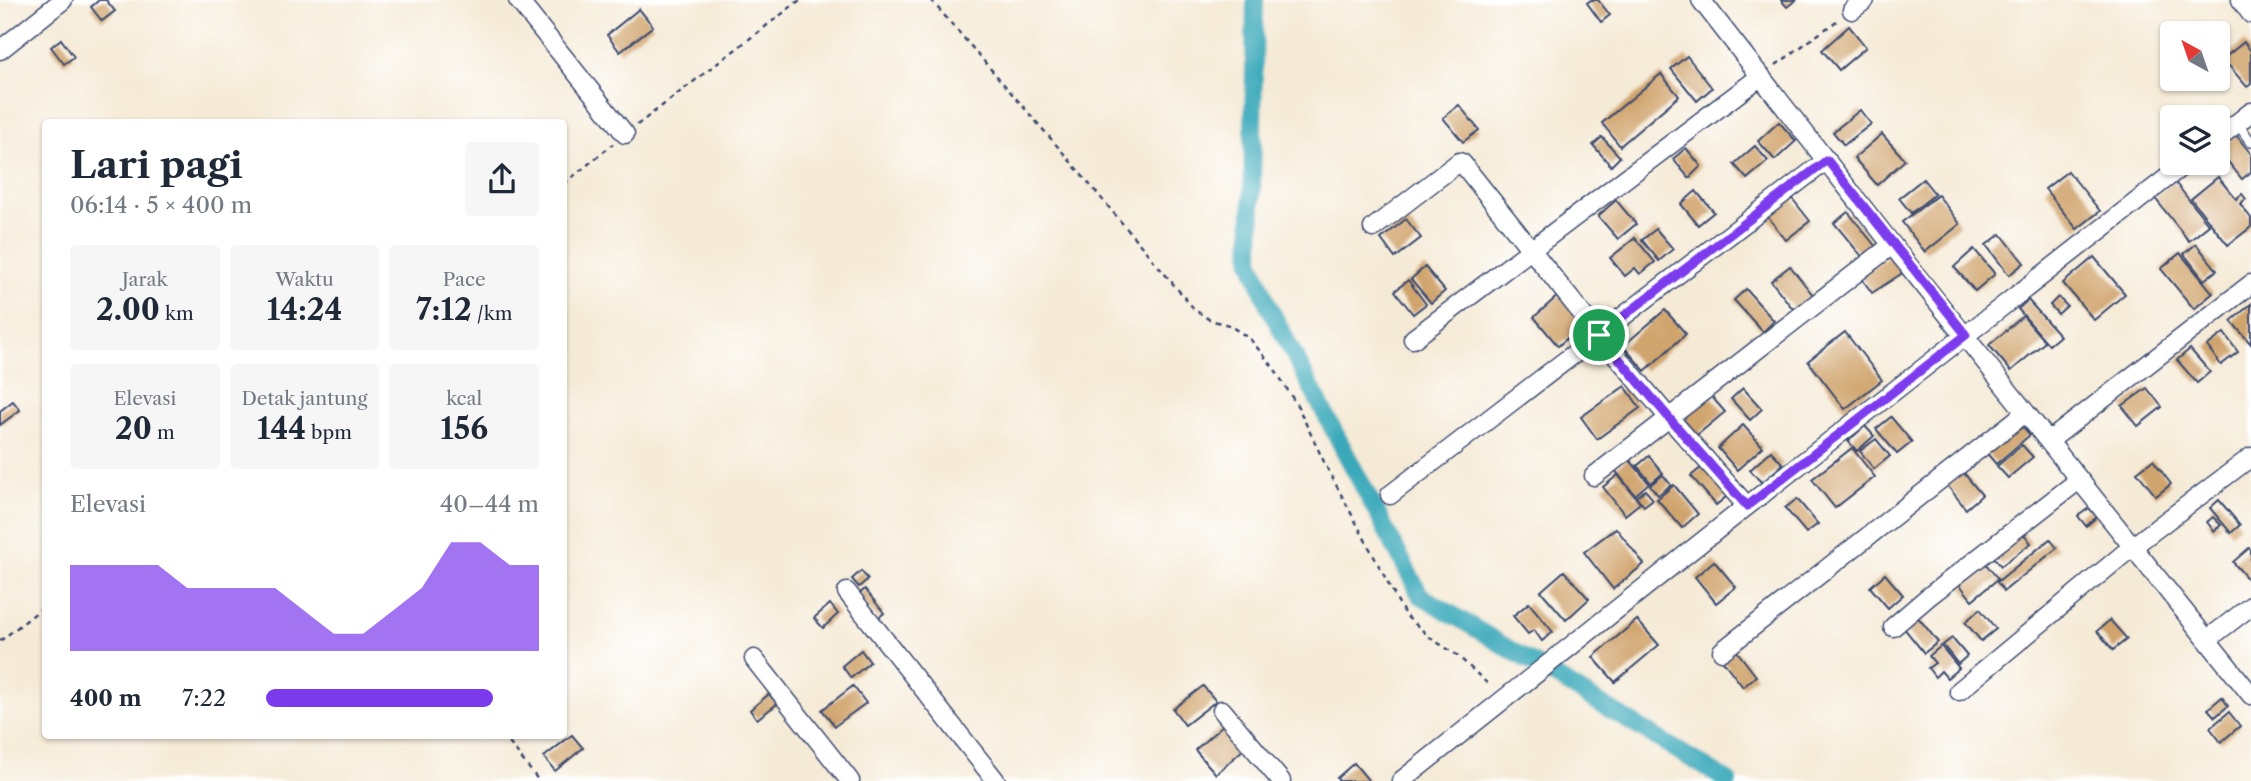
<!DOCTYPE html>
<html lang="id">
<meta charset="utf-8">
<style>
body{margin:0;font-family:"Libre Caslon Text",serif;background:#f6f6f7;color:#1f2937;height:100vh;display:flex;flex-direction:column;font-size:26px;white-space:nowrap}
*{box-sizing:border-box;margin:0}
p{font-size:23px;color:#747a83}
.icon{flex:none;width:38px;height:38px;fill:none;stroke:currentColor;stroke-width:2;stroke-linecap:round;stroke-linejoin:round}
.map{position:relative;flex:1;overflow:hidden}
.details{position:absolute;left:42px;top:119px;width:525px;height:620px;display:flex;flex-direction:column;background:#fff;border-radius:7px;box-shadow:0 2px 5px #0004}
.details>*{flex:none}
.needle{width:46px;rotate:320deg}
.controls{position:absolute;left:2160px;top:21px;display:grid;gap:14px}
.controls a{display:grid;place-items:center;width:70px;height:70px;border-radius:7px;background:#fff;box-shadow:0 2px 5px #0004;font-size:35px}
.pin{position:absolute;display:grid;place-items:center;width:60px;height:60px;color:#fff;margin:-30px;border:4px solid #fff;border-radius:50%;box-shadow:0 2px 7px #0007}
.round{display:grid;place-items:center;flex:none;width:74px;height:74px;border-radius:7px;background:#f6f6f7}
.summary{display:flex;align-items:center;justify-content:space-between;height:119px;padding:0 28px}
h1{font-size:38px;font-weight:800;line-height:52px}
.stats{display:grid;grid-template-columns:repeat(3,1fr);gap:10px;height:119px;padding:7px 28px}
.stats div{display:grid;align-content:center;border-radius:7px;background:#f6f6f7;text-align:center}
.stats b{font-size:30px;font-weight:800}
.stats small{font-size:19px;font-weight:400}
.stats p{font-size:19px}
.chart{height:196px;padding:14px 28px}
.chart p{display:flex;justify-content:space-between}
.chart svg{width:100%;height:126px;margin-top:7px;fill:#7c3aed;opacity:.7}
ul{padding:0 28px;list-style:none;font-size:23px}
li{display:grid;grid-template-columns:112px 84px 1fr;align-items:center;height:52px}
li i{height:18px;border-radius:9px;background:#7c3aed}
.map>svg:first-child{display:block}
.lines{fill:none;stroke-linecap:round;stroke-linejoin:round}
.canal{stroke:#3ba9ba;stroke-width:18}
.building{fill:#d0a46d}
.service-casing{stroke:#3c4b70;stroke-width:12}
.minor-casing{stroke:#3c4b70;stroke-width:21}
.path{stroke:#3c4b70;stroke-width:2.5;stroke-dasharray:5 5;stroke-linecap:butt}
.service{stroke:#fff;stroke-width:9}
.minor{stroke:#fff;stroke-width:18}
.route-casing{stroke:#fff;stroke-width:14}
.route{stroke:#7c3aed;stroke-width:9}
</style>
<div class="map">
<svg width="2251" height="781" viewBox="0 0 2251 781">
<rect width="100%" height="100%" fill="#fff"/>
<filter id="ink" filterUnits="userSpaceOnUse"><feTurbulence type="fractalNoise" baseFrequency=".0143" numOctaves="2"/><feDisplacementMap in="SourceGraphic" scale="14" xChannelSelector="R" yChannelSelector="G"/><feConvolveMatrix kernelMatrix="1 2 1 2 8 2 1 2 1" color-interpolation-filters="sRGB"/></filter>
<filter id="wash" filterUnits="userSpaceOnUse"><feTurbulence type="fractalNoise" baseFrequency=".00686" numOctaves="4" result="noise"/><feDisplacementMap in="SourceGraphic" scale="28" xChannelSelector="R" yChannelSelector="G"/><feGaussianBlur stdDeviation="1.57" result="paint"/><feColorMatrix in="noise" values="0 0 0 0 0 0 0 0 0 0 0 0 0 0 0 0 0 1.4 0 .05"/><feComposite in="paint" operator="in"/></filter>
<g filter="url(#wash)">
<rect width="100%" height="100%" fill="#f5ead6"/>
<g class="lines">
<polyline class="canal" points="1255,0 1251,261 1268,305 1420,595 1728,781"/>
</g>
<g id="blocks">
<g class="building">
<polygon points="99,0 106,0 115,11 102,21 91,7"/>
<polygon points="1591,0 1598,0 1610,15 1601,22 1587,3"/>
<polygon points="1781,0 1796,0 1787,7"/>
<polygon points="639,9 653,26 620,52 607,35"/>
<polygon points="1849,26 1866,47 1839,70 1822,50"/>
<polygon points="61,39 74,57 64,64 51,47"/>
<polygon points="2244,42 2251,51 2251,84 2247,87 2223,59"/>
<polygon points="1687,56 1712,88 1697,101 1671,69"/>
<polygon points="1661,74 1679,96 1620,146 1602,123"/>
<polygon points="1459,105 1479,130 1463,142 1443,118"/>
<polygon points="1860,110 1871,124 1844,145 1833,132"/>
<polygon points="1779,122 1796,141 1775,160 1758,141"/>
<polygon points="1882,134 1905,160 1877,185 1854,158"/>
<polygon points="2236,135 2251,154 2251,172 2242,179 2218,149"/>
<polygon points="1602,137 1620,157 1611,166 1593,145"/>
<polygon points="1755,146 1768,161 1747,179 1734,164"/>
<polygon points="1686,148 1701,166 1689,178 1673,159"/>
<polygon points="2068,171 2100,211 2077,229 2045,189"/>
<polygon points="2218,177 2236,199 2242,194 2246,199 2240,204 2251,218 2251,227 2228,245 2191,199"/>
<polygon points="1923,179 1935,194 1911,213 1899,198"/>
<polygon points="2174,181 2209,225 2189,241 2154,197"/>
<polygon points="1696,191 1714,212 1698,225 1681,204"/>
<polygon points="1938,195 1960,224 1925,252 1902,222"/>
<polygon points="1791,197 1810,221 1786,240 1767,216"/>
<polygon points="1616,200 1636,224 1618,239 1598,216"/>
<polygon points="1848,212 1876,247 1863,258 1834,223"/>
<polygon points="1406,219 1421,238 1395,258 1381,239"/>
<polygon points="1656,229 1673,249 1659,261 1642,240"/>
<polygon points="2001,234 2024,263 2009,275 1986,245"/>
<polygon points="1635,238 1655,262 1640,274 1635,268 1625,276 1610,258"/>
<polygon points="2196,244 2217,270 2204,280 2184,254"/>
<polygon points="1974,249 1995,274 1975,291 1954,267"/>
<polygon points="1895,252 1907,270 1872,293 1860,276"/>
<polygon points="2180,253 2213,293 2194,309 2161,269"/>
<polygon points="2094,257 2125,294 2094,320 2063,283"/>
<polygon points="1790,266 1813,295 1794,310 1771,281"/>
<polygon points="1425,267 1445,291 1431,303 1411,279"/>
<polygon points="1408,280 1426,304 1413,314 1395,291"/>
<polygon points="1746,289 1774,321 1763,332 1734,300"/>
<polygon points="1560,294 1585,323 1558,346 1534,317"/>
<polygon points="2058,297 2067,306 2058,314 2050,305"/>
<polygon points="2028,300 2060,336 2049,345 2018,309"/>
<polygon points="2251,304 2251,344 2231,321"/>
<polygon points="1665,310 1686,334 1645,371 1623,346"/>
<polygon points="2023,316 2045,342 2011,371 1989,345"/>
<polygon points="1845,332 1882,380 1845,409 1808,361"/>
<polygon points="2224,333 2238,352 2221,365 2207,346"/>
<polygon points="2190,349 2210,372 2197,383 2177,360"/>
<polygon points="1625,386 1640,408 1597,439 1581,417"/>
<polygon points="1743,388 1762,409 1750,420 1731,399"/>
<polygon points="2147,388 2162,407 2138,426 2122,406"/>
<polygon points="1711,396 1725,412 1697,435 1683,419"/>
<polygon points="13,401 20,410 0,425 0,411"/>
<polygon points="1891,417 1912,442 1897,454 1876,429"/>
<polygon points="2018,421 2030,435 1996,464 1984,450"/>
<polygon points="1743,425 1763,447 1737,470 1718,448"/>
<polygon points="1865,426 1874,436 1857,451 1848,441"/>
<polygon points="1876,439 1890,456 1874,469 1860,451"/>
<polygon points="2022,445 2033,457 2008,478 1997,466"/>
<polygon points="1852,448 1875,477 1835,508 1812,479"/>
<polygon points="1771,451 1783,464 1762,483 1750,470"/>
<polygon points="1649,456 1663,473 1651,483 1637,466"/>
<polygon points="1628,458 1649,483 1635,495 1614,469"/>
<polygon points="2153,460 2171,484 2156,496 2137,472"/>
<polygon points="1707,463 1732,492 1716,505 1691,476"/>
<polygon points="1963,472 1982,495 1966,509 1947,485"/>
<polygon points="1618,475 1640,503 1625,515 1603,487"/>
<polygon points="1663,475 1671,485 1658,495 1650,485"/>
<polygon points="1674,485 1698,514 1682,528 1657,499"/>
<polygon points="1645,490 1653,499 1644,506 1636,497"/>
<polygon points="1797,499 1818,524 1806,533 1785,508"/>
<polygon points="2219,500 2240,525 2231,533 2210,508"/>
<polygon points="2089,508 2097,517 2086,526 2078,516"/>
<polygon points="2213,517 2221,525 2214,531 2207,522"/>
<polygon points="1616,528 1644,564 1613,589 1584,552"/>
<polygon points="2019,528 2031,543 2001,566 1990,552"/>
<polygon points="2050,539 2057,548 2004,591 1997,582"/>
<polygon points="2249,548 2251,550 2251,583 2233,562"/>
<polygon points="1982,559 1998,579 1972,600 1956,580"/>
<polygon points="1714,561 1736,587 1716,603 1695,577"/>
<polygon points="861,571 868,579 859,587 852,579"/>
<polygon points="1564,571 1589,599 1566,620 1541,591"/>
<polygon points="1885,574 1903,595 1888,608 1870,587"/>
<polygon points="865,589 884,613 877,619 858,595"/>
<polygon points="1529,603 1553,632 1542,641 1534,630 1528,634 1513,616"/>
<polygon points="830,604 838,614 823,628 814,618"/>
<polygon points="1980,609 1996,629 1981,641 1965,622"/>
<polygon points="1917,616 1938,642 1924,653 1903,627"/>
<polygon points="1637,620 1659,645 1615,682 1593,657"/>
<polygon points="2110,620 2127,639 2113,650 2097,631"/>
<polygon points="1952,638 1967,656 1958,664 1943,645"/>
<polygon points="1941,646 1959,668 1947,678 1941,671 1935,677 1928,668 1935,663 1929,656"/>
<polygon points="861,650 870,662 851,678 842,666"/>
<polygon points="1736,650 1756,676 1743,687 1723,661"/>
<polygon points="853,686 866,703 835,726 822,710"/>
<polygon points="1203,686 1216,701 1185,725 1173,709"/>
<polygon points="769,694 777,704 757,719 750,710"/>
<polygon points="2222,697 2228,706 2215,717 2208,709"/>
<polygon points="2229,712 2240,726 2221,742 2210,728"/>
<polygon points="1225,723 1246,747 1216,774 1195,750"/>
<polygon points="572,735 583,748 555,771 544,757"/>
<polygon points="1354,763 1369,781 1339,781 1337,778"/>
</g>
</g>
</g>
<g filter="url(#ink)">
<use href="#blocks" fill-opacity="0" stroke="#3c4b70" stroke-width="2"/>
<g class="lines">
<defs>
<polyline id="service" points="2237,123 2251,142"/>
<g id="minor">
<polyline points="518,0 625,134"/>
<polyline points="1701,0 1892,245 2251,695"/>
<polyline points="2241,0 2251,14"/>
<polyline points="1852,10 1865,0"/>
<polyline points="0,50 63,0"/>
<polyline points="2217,139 2251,112"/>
<polyline points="1373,228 1459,162 1462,163 1599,335 1670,419 1747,506"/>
<polyline points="1413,339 1761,76"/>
<polyline points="2049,441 2251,284"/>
<polyline points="1594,476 1892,245"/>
<polyline points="1390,495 1827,160"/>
<polyline points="847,592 996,781"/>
<polyline points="1893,627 1928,597 2079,480"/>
<polyline points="2208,639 2251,606"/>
<polyline points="1722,651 2025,413"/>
<polyline points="754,659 850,781"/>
<polyline points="1959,691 2132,547 2251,457"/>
<polyline points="1222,710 1281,781"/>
<polyline points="1401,781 1747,506 2186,163"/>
</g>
</defs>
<use href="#service" class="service-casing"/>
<use href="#minor" class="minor-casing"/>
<g class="path">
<polyline points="931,0 1065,155 1195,310 1210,320 1229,325 1250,339 1274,368 1298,407 1326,466 1405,615 1432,639 1457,655 1490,686"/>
<polyline points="1776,65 1838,20"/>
<polyline points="637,125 800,0"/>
<polyline points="564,184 613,144"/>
<polyline points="0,641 46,605"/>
<polyline points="503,735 539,781"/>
</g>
<use href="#service" class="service"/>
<use href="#minor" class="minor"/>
</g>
</g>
<g class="lines" filter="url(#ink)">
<defs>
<polygon id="route" points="1827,160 1966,335 1747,506 1670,419 1599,335"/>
</defs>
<use href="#route" class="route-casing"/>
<use href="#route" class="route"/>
</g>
</svg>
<div class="controls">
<a><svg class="needle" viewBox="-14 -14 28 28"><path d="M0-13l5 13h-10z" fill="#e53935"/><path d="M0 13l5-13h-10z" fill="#747a83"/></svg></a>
<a><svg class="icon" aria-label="layers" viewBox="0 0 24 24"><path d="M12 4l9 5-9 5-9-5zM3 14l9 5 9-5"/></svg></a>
</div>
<div class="pin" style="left:1599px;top:335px;background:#1e9e55"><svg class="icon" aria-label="arrive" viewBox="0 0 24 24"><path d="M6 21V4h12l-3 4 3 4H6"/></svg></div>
<section class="details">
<div class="summary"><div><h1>Lari pagi</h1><p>06:14 · 5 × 400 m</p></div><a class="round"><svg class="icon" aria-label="share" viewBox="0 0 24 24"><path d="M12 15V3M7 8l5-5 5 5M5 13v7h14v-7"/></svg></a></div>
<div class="stats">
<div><p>Jarak</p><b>2.00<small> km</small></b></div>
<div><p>Waktu</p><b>14:24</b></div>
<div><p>Pace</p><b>7:12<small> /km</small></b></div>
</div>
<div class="stats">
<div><p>Elevasi</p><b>20<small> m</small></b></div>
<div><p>Detak jantung</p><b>144<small> bpm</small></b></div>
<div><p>kcal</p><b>156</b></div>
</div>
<div class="chart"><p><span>Elevasi</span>40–44 m</p>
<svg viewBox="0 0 160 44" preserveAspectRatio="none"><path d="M0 44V14L10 14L20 14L30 14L40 22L50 22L60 22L70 22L80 30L90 38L100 38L110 30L120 22L130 6L140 6L150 14L160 14V44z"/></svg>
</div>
<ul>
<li><b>400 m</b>7:22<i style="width:83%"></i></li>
</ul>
</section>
</div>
